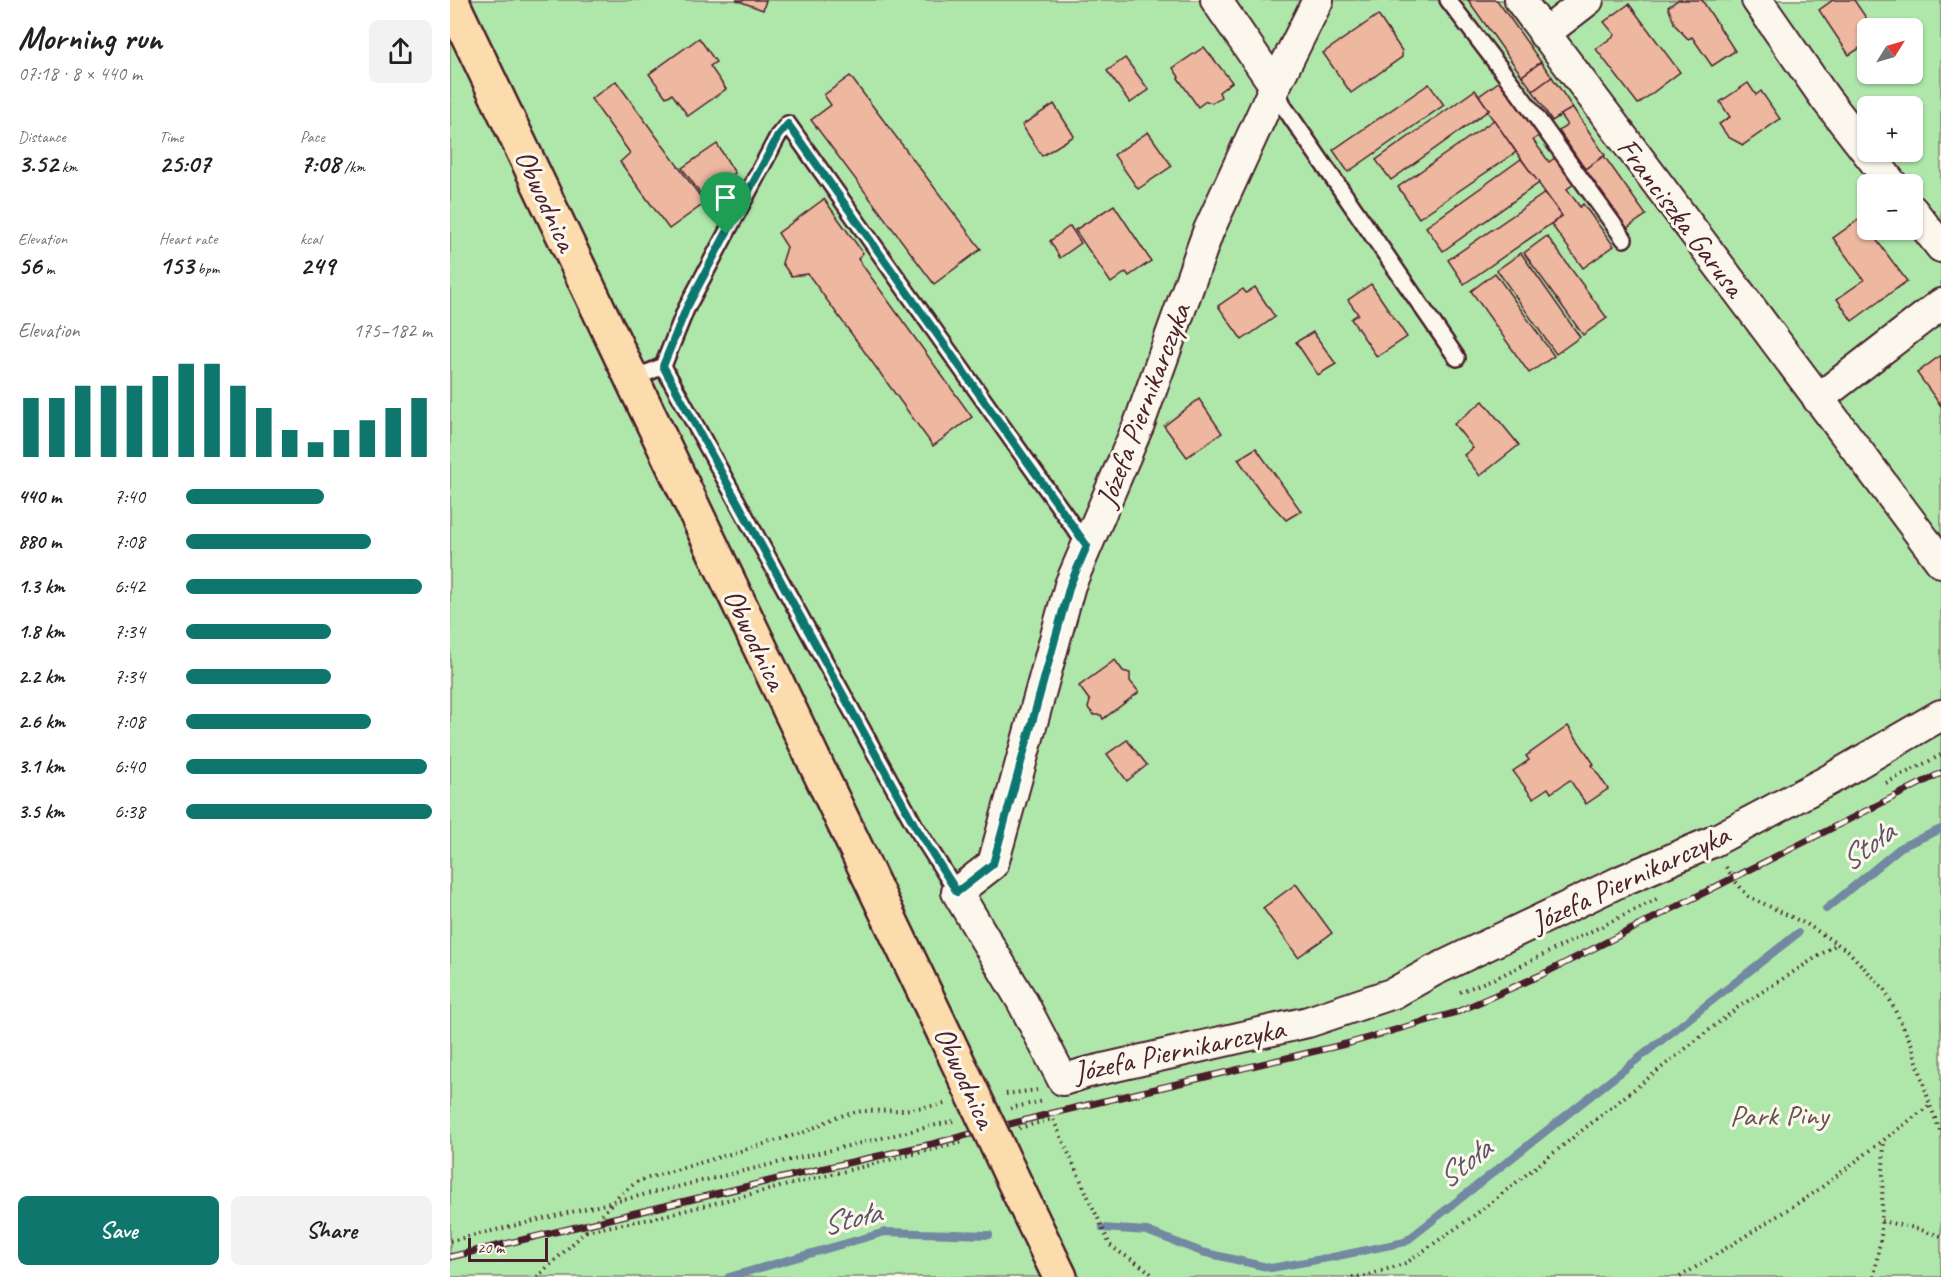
<!DOCTYPE html>
<meta charset="utf-8">
<style>
body{margin:0;font-family:Caveat,sans-serif;background:#f2f2f2;color:#202124;height:100vh;display:flex;flex-direction:column;font-size:22px;white-space:nowrap}
*{box-sizing:border-box;margin:0}
p{font-size:20px;color:#757577}
.icon{flex:none;width:33px;height:33px;fill:none;stroke:currentColor;stroke-width:2;stroke-linecap:round;stroke-linejoin:round}
.map{position:relative;flex:1;overflow:hidden}
.side{display:flex;flex-direction:column;background:#fff;width:450px}
.side>*{flex:none}
.needle{width:39px;rotate:53deg}
.tools{position:absolute;left:1407px;top:18px;display:grid;gap:12px}
.tools a{display:grid;place-items:center;width:66px;height:66px;border-radius:9px;background:#fff;box-shadow:0 2px 4px #0004;font-size:30px}
.scale{position:absolute;left:18px;bottom:15px;width:80px;box-sizing:border-box;padding-left:6px;border:3px solid #4a1f2b;border-top:0;font-size:16px;line-height:21px;white-space:nowrap;color:#4a1f2b;-webkit-text-stroke:4px #fbf7ec;paint-order:stroke}
.pin{position:absolute;display:grid;place-items:center;width:51px;height:51px;color:#fff;margin:-62px -26px;border-radius:50% 50% 50% 0;rotate:-45deg;box-shadow:0 0 6px #0007}
.pin .icon{rotate:45deg}
.round{display:grid;place-items:center;flex:none;width:63px;height:63px;border-radius:9px;background:#f2f2f2}
.summary{display:flex;align-items:center;justify-content:space-between;height:102px;padding:0 18px}
h1{font-size:33px;font-weight:800;line-height:45px}
.figures{display:grid;grid-template-columns:repeat(3,1fr);gap:9px;height:102px;padding:6px 18px}
.figures div{display:grid;align-content:center}
.figures b{font-size:26px;font-weight:800}
.figures small{font-size:16px;font-weight:400}
.figures p{font-size:16px}
.chart{height:168px;padding:12px 18px}
.chart p{display:flex;justify-content:space-between}
.chart svg{width:100%;height:108px;margin-top:6px;stroke:#0f766e;stroke-width:6}
.cta{display:flex;gap:12px;margin-top:auto;padding:12px 18px}
.cta a{flex:1;height:69px;border-radius:9px;background:#0f766e;color:#fff;font-size:24px;font-weight:800;line-height:69px;text-align:center}
.cta a+a{background:#f2f2f2;color:#202124}
ul{padding:0 18px;list-style:none;font-size:20px}
li{display:grid;grid-template-columns:96px 72px 1fr;align-items:center;height:45px}
li i{height:15px;border-radius:8px;background:#0f766e}
main{display:flex;flex:1;min-height:0}
.map>svg:first-child{display:block}
.green{fill:#afe7ab;stroke:#7c836b;stroke-width:1.5;fill-rule:evenodd}
.lines{fill:none;stroke-linecap:round;stroke-linejoin:round}
.stream{stroke:#7289a1;stroke-width:8}
.building{fill:#edb7a0;stroke:#4a1f2b;stroke-width:1.5}
.lane-casing{stroke:#4a1f2b;stroke-width:20}
.street-casing{stroke:#4a1f2b;stroke-width:34}
.highway-casing{stroke:#4a1f2b;stroke-width:38}
.path{stroke:#4a1f2b;stroke-width:4;stroke-dasharray:1.5 4.5;stroke-linecap:butt}
.lane{stroke:#fbf7ec;stroke-width:15}
.street{stroke:#fbf7ec;stroke-width:30}
.highway{stroke:#fcdcac;stroke-width:33}
.rail-casing{stroke:#4a1f2b;stroke-width:7}
.rail{stroke:#fbf7ec;stroke-width:4.5;stroke-dasharray:14;stroke-linecap:butt}
.highway-bridge-casing{stroke:#4a1f2b;stroke-width:38;stroke-linecap:butt}
.highway-bridge{stroke:#fcdcac;stroke-width:33}
.route-casing{stroke:#fff;stroke-width:12}
.route{stroke:#0f766e;stroke-width:8}
.labels{text-anchor:middle;dominant-baseline:central;stroke-width:6;stroke-linejoin:round;paint-order:stroke}
.street-label{font-size:30px;fill:#4a1f2b;stroke:#fbf7ec}
.park-label{font-size:30px;fill:#63514b;stroke:#fbf7ec}
.water-label{font-size:32px;font-style:italic;fill:#5e5466;stroke:#fbf7ec}
</style>
<main>
<section class="side">
<div class="summary"><div><h1>Morning run</h1><p>07:18 · 8 × 440 m</p></div><a class="round"><svg class="icon" aria-label="share" viewBox="0 0 24 24"><path d="M12 15V3M7 8l5-5 5 5M5 13v7h14v-7"/></svg></a></div>
<div class="figures">
<div><p>Distance</p><b>3.52<small> km</small></b></div>
<div><p>Time</p><b>25:07</b></div>
<div><p>Pace</p><b>7:08<small> /km</small></b></div>
</div>
<div class="figures">
<div><p>Elevation</p><b>56<small> m</small></b></div>
<div><p>Heart rate</p><b>153<small> bpm</small></b></div>
<div><p>kcal</p><b>249</b></div>
</div>
<div class="chart"><p><span>Elevation</span>175–182 m</p>
<svg viewBox="0 0 160 44" preserveAspectRatio="none"><path d="M5 44V20M15 44V20M25 44V15M35 44V15M45 44V15M55 44V11M65 44V6M75 44V6M85 44V15M95 44V24M105 44V33M115 44V38M125 44V33M135 44V29M145 44V24M155 44V20"/></svg>
</div>
<ul>
<li><b>440 m</b>7:40<i style="width:56%"></i></li>
<li><b>880 m</b>7:08<i style="width:75%"></i></li>
<li><b>1.3 km</b>6:42<i style="width:96%"></i></li>
<li><b>1.8 km</b>7:34<i style="width:59%"></i></li>
<li><b>2.2 km</b>7:34<i style="width:59%"></i></li>
<li><b>2.6 km</b>7:08<i style="width:75%"></i></li>
<li><b>3.1 km</b>6:40<i style="width:98%"></i></li>
<li><b>3.5 km</b>6:38<i style="width:100%"></i></li>
</ul>
<div class="cta"><a>Save</a><a>Share</a></div>
</section>
<div class="map">
<svg width="1491" height="1277" viewBox="0 0 1491 1277">
<rect width="100%" height="100%" fill="#fbf7ec"/>
<filter id="ink" filterUnits="userSpaceOnUse"><feTurbulence type="fractalNoise" baseFrequency=".0167" numOctaves="2"/><feDisplacementMap in="SourceGraphic" scale="12" xChannelSelector="R" yChannelSelector="G"/><feConvolveMatrix kernelMatrix="1 2 1 2 8 2 1 2 1" color-interpolation-filters="sRGB"/></filter>
<g filter="url(#ink)">
<path class="green" d="M0 0H1491V1277H0ZM1418 28H1462V74H1418ZM1418 106H1462V152H1418ZM1418 184H1462V230H1418Z"/>
<g class="lines">
<g class="stream">
<polyline points="1376,909 1451,847 1491,829"/>
<polyline points="653,1228 697,1231 752,1252 821,1268 878,1258 955,1242 1348,933"/>
<polyline points="279,1277 435,1232 539,1235"/>
</g>
</g>
<g class="building">
<polygon points="286,0 316,0 313,10"/>
<polygon points="1018,0 1047,0 1091,62 1072,76"/>
<polygon points="1228,0 1252,0 1285,51 1262,66 1242,37 1238,39 1225,25 1218,7"/>
<polygon points="1383,0 1404,0 1423,28 1418,28 1418,43 1399,55 1369,10"/>
<polygon points="1179,4 1230,72 1188,104 1146,49 1165,35 1154,22"/>
<polygon points="928,15 952,51 952,57 901,93 873,53"/>
<polygon points="249,38 266,62 260,66 276,89 238,116 222,94 216,97 199,74"/>
<polygon points="754,47 782,82 769,92 771,97 762,103 756,101 748,107 728,78 729,77 723,68"/>
<polygon points="675,58 699,90 680,103 657,71"/>
<polygon points="1091,62 1102,77 1083,91 1072,76"/>
<polygon points="400,76 531,249 484,284 361,120 381,105 374,95"/>
<polygon points="1102,77 1123,108 1102,121 1083,91"/>
<polygon points="166,81 255,203 219,229 170,162 180,153 141,99"/>
<polygon points="1050,81 1089,136 1083,140 1099,162 1109,155 1128,181 1117,189 1130,207 1133,204 1164,246 1133,268 1101,224 1112,216 1037,111 1039,110 1029,96"/>
<polygon points="1298,83 1306,95 1311,91 1330,119 1293,145 1278,137 1269,124 1280,117 1270,102"/>
<polygon points="979,84 994,105 898,172 883,150"/>
<polygon points="1025,90 1039,110 941,180 926,160"/>
<polygon points="604,104 624,136 592,156 572,125"/>
<polygon points="1123,108 1155,155 1135,169 1109,131 1117,125 1110,115"/>
<polygon points="1044,120 1066,152 969,218 948,187"/>
<polygon points="698,132 722,166 688,189 664,155"/>
<polygon points="267,144 285,173 253,197 232,168"/>
<polygon points="1154,156 1196,215 1177,228 1135,169"/>
<polygon points="1071,159 1089,183 993,251 976,227"/>
<polygon points="1095,193 1112,216 1014,284 998,260"/>
<polygon points="374,199 413,253 408,259 522,417 483,446 358,274 341,276 332,263 337,247 328,233"/>
<polygon points="664,205 701,261 679,276 676,272 661,283 625,230"/>
<polygon points="1411,218 1418,230 1419,230 1457,281 1402,321 1387,299 1414,280 1383,238"/>
<polygon points="620,226 631,243 610,258 600,241"/>
<polygon points="1097,236 1157,318 1133,335 1074,253"/>
<polygon points="1071,253 1130,337 1106,354 1047,270"/>
<polygon points="1045,273 1104,356 1079,373 1021,291"/>
<polygon points="921,284 957,337 927,357 901,319 908,314 898,300"/>
<polygon points="805,287 825,317 792,340 768,306 793,289 796,293"/>
<polygon points="863,332 886,364 868,375 846,342"/>
<polygon points="1491,355 1491,406 1467,373"/>
<polygon points="749,399 772,433 737,457 714,426"/>
<polygon points="1033,401 1069,445 1030,476 1014,455 1023,448 1004,424"/>
<polygon points="806,448 851,511 836,520 813,495 788,459"/>
<polygon points="665,660 673,671 680,673 680,681 689,692 653,719 651,715 644,715 638,708 640,701 629,686"/>
<polygon points="1118,726 1144,764 1142,765 1158,789 1136,804 1120,780 1101,793 1098,788 1083,798 1063,771 1079,760 1076,756"/>
<polygon points="677,740 697,765 677,781 657,754"/>
<polygon points="846,884 882,933 848,957 813,908"/>
</g>
<g class="lines">
<defs>
<g id="lane">
<polyline points="998,0 1066,89 1174,239"/>
<polyline points="825,86 834,107 1007,358"/>
<polyline points="213,366 236,309 328,136 338,124 637,546"/>
<polyline points="181,380 213,366 465,826 507,892"/>
</g>
<g id="street">
<polyline points="766,0 825,86"/>
<polyline points="868,0 825,86 758,232 689,424 620,585 543,864 507,892 572,1001 613,1080 635,1073 858,1022 944,993 983,971 1171,881 1262,842 1379,780 1491,715"/>
<polyline points="1070,0 1491,562"/>
<polyline points="1307,0 1375,98 1442,184"/>
<polyline points="1094,34 1138,0"/>
<polyline points="1462,210 1491,247"/>
<polyline points="1368,399 1491,304"/>
</g>
<g id="highway">
<polyline points="1,0 496,1037"/>
<polyline points="569,1192 610,1277"/>
</g>
</defs>
<use href="#lane" class="lane-casing"/>
<use href="#street" class="street-casing"/>
<use href="#highway" class="highway-casing"/>
<g class="path">
<polyline points="1436,783 1491,755"/>
<polyline points="1276,867 1285,881 1298,896 1358,925 1398,951 1435,990 1462,1045 1480,1105 1491,1133"/>
<polyline points="1010,992 1048,977 1207,899"/>
<polyline points="556,1094 587,1090"/>
<polyline points="560,1108 594,1101"/>
<path d="M569 1128 603 1119 660 1245C674 1257 692 1263 704 1277"/>
<polyline points="1431,1221 1465,1228 1491,1236"/>
<polyline points="136,1231 200,1219 513,1142"/>
<polyline points="0,1241 503,1121"/>
<polyline points="87,1277 146,1222 167,1197 188,1181 355,1132 386,1117 412,1111 454,1110 495,1104"/>
<polyline points="902,1277 916,1276 956,1263 1025,1215 1287,1008 1387,944"/>
<polyline points="1230,1277 1364,1193 1480,1105"/>
<polyline points="1424,1277 1431,1235 1434,1140"/>
</g>
<use href="#lane" class="lane"/>
<use href="#street" class="street"/>
<use href="#highway" class="highway"/>
<defs>
<polyline id="rail" points="0,1257 357,1172 482,1144 599,1114 900,1043 1007,1012 1091,975 1491,773"/>
</defs>
<use href="#rail" class="rail-casing"/>
<use href="#rail" class="rail"/>
<defs>
<polyline id="highway-bridge" points="496,1037 569,1192"/>
</defs>
<use href="#highway-bridge" class="highway-bridge-casing"/>
<use href="#highway-bridge" class="highway-bridge"/>
</g>
</g>
<g class="lines" filter="url(#ink)">
<defs>
<polygon id="route" points="338,124 637,546 620,585 543,864 507,892 465,826 213,366 236,309 328,136"/>
</defs>
<use href="#route" class="route-casing"/>
<use href="#route" class="route"/>
</g>
<g class="labels">
<g class="street-label">
<text transform="translate(96 200) rotate(65)">Obwodnica</text>
<text transform="translate(1231 217) rotate(53)">Franciszka Garusa</text>
<text transform="translate(693 405) rotate(-69)">Józefa Piernikarczyka</text>
<text transform="translate(305 639) rotate(64)">Obwodnica</text>
<text transform="translate(1180 878) rotate(-25)">Józefa Piernikarczyka</text>
<text transform="translate(729 1050) rotate(-12)">Józefa Piernikarczyka</text>
<text transform="translate(515 1077) rotate(65)">Obwodnica</text>
</g>
<g class="park-label">
<text x="1329" y="1115">Park Piny</text>
</g>
<g class="water-label">
<text transform="translate(1417 846) rotate(-36)">Stoła</text>
<text transform="translate(1014 1163) rotate(-38)">Stoła</text>
<text transform="translate(401 1218) rotate(-13)">Stoła</text>
</g>
</g>
</svg>
<div class="tools">
<a><svg class="needle" viewBox="-14 -14 28 28"><path d="M0-13l5 13h-10z" fill="#e53935"/><path d="M0 13l5-13h-10z" fill="#757577"/></svg></a>
<a>+</a>
<a>−</a>
</div>
<div class="scale">20 m</div>
<div class="pin" style="left:276px;top:234px;background:#1e9e55"><svg class="icon" aria-label="arrive" viewBox="0 0 24 24"><path d="M6 21V4h12l-3 4 3 4H6"/></svg></div>
</div>
</main>
